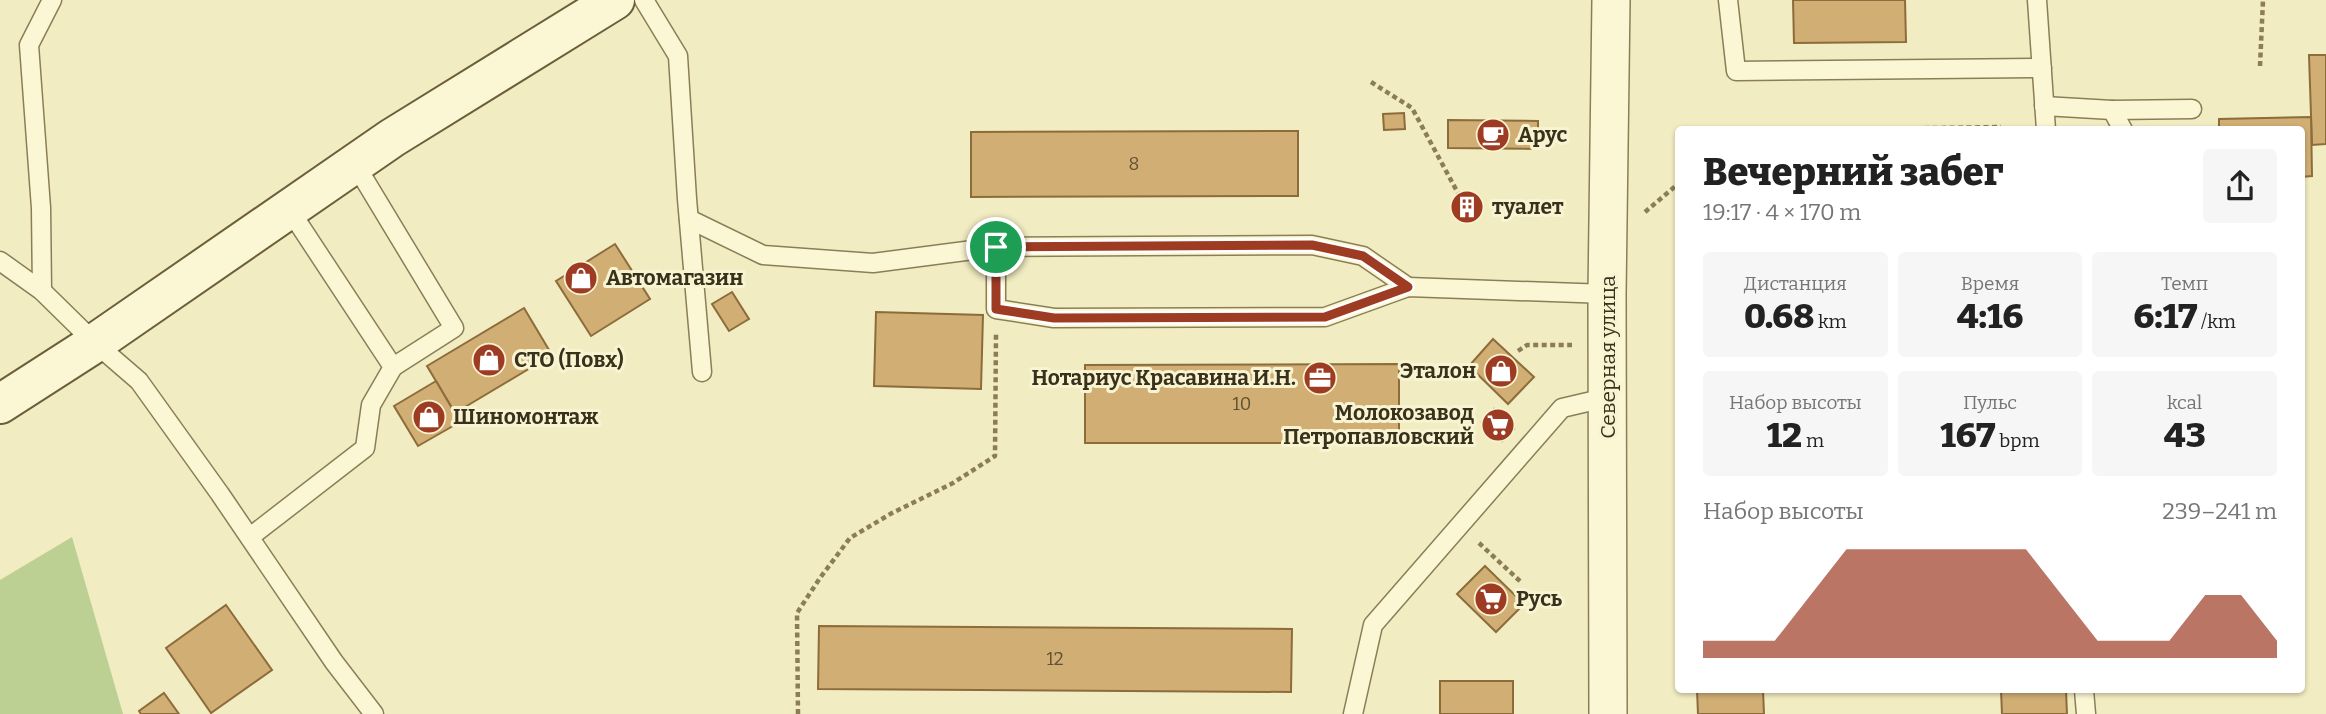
<!DOCTYPE html>
<html lang="ru">
<meta charset="utf-8">
<style>
body{margin:0;font-family:Bitter,serif;background:#f6f6f6;color:#222;height:100vh;display:flex;flex-direction:column;font-size:26px;white-space:nowrap}
*{box-sizing:border-box;margin:0}
p{font-size:23px;color:#767676}
.icon{flex:none;width:38px;height:38px;fill:none;stroke:currentColor;stroke-width:2;stroke-linecap:round;stroke-linejoin:round}
.map{position:relative;flex:1;overflow:hidden}
.panel{position:absolute;left:1675px;top:126px;width:630px;height:567px;display:flex;flex-direction:column;background:#fff;border-radius:7px;box-shadow:0 2px 5px #0004}
.panel>*{flex:none}
.pin{position:absolute;display:grid;place-items:center;width:60px;height:60px;color:#fff;margin:-30px;border:4px solid #fff;border-radius:50%;box-shadow:0 2px 7px #0007}
.round{display:grid;place-items:center;flex:none;width:74px;height:74px;border-radius:7px;background:#f6f6f6}
.overview{display:flex;align-items:center;justify-content:space-between;height:119px;padding:0 28px}
h1{font-size:38px;font-weight:800;line-height:52px}
.figures{display:grid;grid-template-columns:repeat(3,1fr);gap:10px;height:119px;padding:7px 28px}
.figures div{display:grid;align-content:center;border-radius:7px;background:#f6f6f6;text-align:center}
.figures b{font-size:35px;font-weight:800}
.figures small{font-size:19px;font-weight:400}
.figures p{font-size:19px}
.chart{height:196px;padding:14px 28px}
.chart p{display:flex;justify-content:space-between}
.chart svg{width:100%;height:126px;margin-top:7px;fill:#9e3b23;opacity:.7}
.map>svg:first-child{display:block}
.green{fill:#bdd094}
.building{fill:#d1ae74;stroke:#8c6c3b;stroke-width:2}
.lines{fill:none;stroke-linecap:round;stroke-linejoin:round}
.service-casing{stroke:#8b7e57;stroke-width:21}
.minor-casing{stroke:#8b7e57;stroke-width:40}
.secondary-casing{stroke:#6d5e3a;stroke-width:42}
.path{stroke:#8b7e57;stroke-width:4.5;stroke-dasharray:5 3.5;stroke-linecap:butt}
.service{stroke:#fbf7d5;stroke-width:18}
.minor{stroke:#fbf7d5;stroke-width:37}
.secondary{stroke:#fbf7d5;stroke-width:38}
.route-casing{stroke:#fff;stroke-width:14}
.route{stroke:#9e3b23;stroke-width:9}
.labels{text-anchor:middle;dominant-baseline:central;stroke-width:6;stroke-linejoin:round;paint-order:stroke}
.number-label{font-size:18px;fill:#605032}
.poi-label{font-size:21px;font-weight:bold;fill:#3a311c;stroke:#f8f4d1;text-anchor:start}
.street-label{font-size:21px;fill:#3a311c;stroke:#f8f4d1}
</style>
<div class="map">
<svg width="2326" height="714" viewBox="0 0 2326 714">
<rect width="100%" height="100%" fill="#f1ecc1"/>
<polygon class="green" points="72,537 123,714 0,714 0,580"/>
<g class="building">
<polygon points="1793,0 1905,0 1906,42 1794,43"/>
<polygon points="2309,55 2326,55 2326,144 2312,145"/>
<polygon points="1404,113 1405,129 1384,130 1383,114"/>
<polygon points="2311,117 2312,176 2301,177 2301,130 2219,130 2219,119"/>
<polygon points="1448,120 1538,121 1538,149 1448,148"/>
<polygon points="1298,131 1298,196 971,197 971,132"/>
<polygon points="1459,203 1475,203 1475,211 1459,212"/>
<polygon points="615,244 650,299 591,336 556,281"/>
<polygon points="732,292 749,319 729,331 712,304"/>
<polygon points="524,308 552,355 455,413 427,366"/>
<polygon points="876,312 983,315 981,389 874,386"/>
<polygon points="1493,339 1534,377 1508,404 1469,366"/>
<polygon points="1399,364 1399,443 1085,443 1085,365"/>
<polygon points="436,381 460,422 418,446 394,406"/>
<polygon points="1494,409 1514,429 1502,441 1482,422"/>
<polygon points="1485,566 1524,604 1496,632 1457,594"/>
<polygon points="226,605 272,670 211,713 166,648"/>
<polygon points="819,626 1292,629 1291,692 818,689"/>
<rect x="1440" y="681" width="73" height="33"/>
<polygon points="1697,690 1763,690 1764,714 1698,714"/>
<polygon points="2001,690 2066,690 2067,714 2002,714"/>
<polygon points="164,693 179,714 141,714 139,711"/>
</g>
<g class="lines">
<defs>
<g id="service">
<polyline points="644,0 678,56 687,199 702,372"/>
<polyline points="1728,0 1736,71 2042,68"/>
<polyline points="2037,0 2046,130"/>
<polyline points="2044,106 2112,110 2123,130"/>
<polyline points="2112,110 2192,109"/>
<polyline points="355,164 454,328 393,367"/>
<polyline points="689,219 763,255 873,263 996,247 1312,245 1363,256 1408,287"/>
<polyline points="996,247 996,309 1054,318 1325,317 1408,287 1607,294"/>
<polyline points="0,261 42,291 95,343 139,381 220,494 334,662 374,714"/>
<polyline points="42,291 41,208 29,45 52,0"/>
<polyline points="250,537 365,448 371,405 393,367 289,209"/>
<polyline points="2084,690 2086,714"/>
<polyline points="1353,714 1373,625 1562,408 1609,397"/>
</g>
<polyline id="minor" points="1608,714 1607,294 1611,0"/>
<polyline id="secondary" points="0,404 95,343 392,138 615,0"/>
</defs>
<use href="#service" class="service-casing"/>
<use href="#minor" class="minor-casing"/>
<use href="#secondary" class="secondary-casing"/>
<g class="path">
<polyline points="2260,66 2263,0"/>
<polyline points="1371,82 1412,108 1459,195"/>
<polyline points="1805,130 2001,127"/>
<polyline points="1645,212 1678,184"/>
<polyline points="1518,351 1527,345 1572,345"/>
<polyline points="1479,543 1522,583"/>
<polyline points="798,714 797,613 820,578 850,538 892,513 953,483 995,456 996,334"/>
</g>
<use href="#service" class="service"/>
<use href="#minor" class="minor"/>
<use href="#secondary" class="secondary"/>
</g>
<g class="lines">
<defs>
<polygon id="route" points="1312,245 1363,256 1408,287 1325,317 1054,318 996,309 996,247"/>
</defs>
<use href="#route" class="route-casing"/>
<use href="#route" class="route"/>
</g>
<defs>
<symbol id="cafe-disc" viewBox="-11 -11 22 22"><circle r="9.5" fill="#9e3b23" stroke="#f8f4d1"/><path d="M-5.5-4.5H6V0H3Q3 3.5 0 3.5H-2.5Q-5.5 3.5-5.5 0ZM3-3.2v2h1.7v-2ZM-6 4.5H4V6H-6Z" fill="#fff"/></symbol>
<symbol id="building-disc" viewBox="-11 -11 22 22"><circle r="9.5" fill="#9e3b23" stroke="#f8f4d1"/><path d="M-4-6H4V6H1V3H-1V6H-4ZM-2.5-4.3h1.7v1.8h-1.7ZM.8-4.3h1.7v1.8H.8ZM-2.5-1h1.7V.8h-1.7ZM.8-1h1.7V.8H.8Z" fill="#fff"/></symbol>
<symbol id="shop-disc" viewBox="-11 -11 22 22"><circle r="9.5" fill="#9e3b23" stroke="#f8f4d1"/><path d="M-5-2.5h2.3a2.7 3.5 0 0 1 5.4 0H5L5.5 6h-11ZM-1.5-2.5h3a1.5 2.3 0 0 0-3 0Z" fill="#fff"/></symbol>
<symbol id="office-disc" viewBox="-11 -11 22 22"><circle r="9.5" fill="#9e3b23" stroke="#f8f4d1"/><path d="M-6-3h4V-5.5h4V-3h4V5H-6ZM-1-4.5V-3h2v-1.5ZM-6 0V1H6V0Z" fill="#fff"/></symbol>
<symbol id="supermarket-disc" viewBox="-11 -11 22 22"><circle r="9.5" fill="#9e3b23" stroke="#f8f4d1"/><path d="M-6-5.5h2.5l.6 2H6L4.5 2H-2.5L-4.4-4H-6ZM-1.5 3.2a1.3 1.3 0 1 0 .1 0ZM3 3.2a1.3 1.3 0 1 0 .1 0Z" fill="#fff"/></symbol>
</defs>
<g fill-rule="evenodd">
<use href="#cafe-disc" x="1474" y="116" width="38" height="38"/>
<use href="#building-disc" x="1448" y="188" width="38" height="38"/>
<use href="#shop-disc" x="562" y="259" width="38" height="38"/>
<use href="#shop-disc" x="470" y="341" width="38" height="38"/>
<use href="#shop-disc" x="1482" y="352" width="38" height="38"/>
<use href="#office-disc" x="1301" y="359" width="38" height="38"/>
<use href="#shop-disc" x="410" y="398" width="38" height="38"/>
<use href="#supermarket-disc" x="1479" y="406" width="38" height="38"/>
<use href="#supermarket-disc" x="1472" y="580" width="38" height="38"/>
</g>
<g class="labels">
<g class="number-label">
<text x="1134" y="164">8</text>
<text x="1242" y="404">10</text>
<text x="1055" y="659">12</text>
</g>
<g class="poi-label">
<text x="1518" y="135">Арус</text>
<text x="1492" y="207">туалет</text>
<text x="606" y="278">Автомагазин</text>
<text x="514" y="360">СТО (Повх)</text>
<text x="1476" y="371" text-anchor="end">Эталон</text>
<text x="1296" y="378" text-anchor="end">Нотариус Красавина И.Н.</text>
<text x="1474" y="413" text-anchor="end">Молокозавод<tspan x="1474" dy="24">Петропавловский</tspan></text>
<text x="453" y="417">Шиномонтаж</text>
<text x="1516" y="599">Русь</text>
</g>
<g class="street-label">
<text transform="translate(1608 357) rotate(-90)">Северная улица</text>
</g>
</g>
</svg>
<div class="pin" style="left:996px;top:247px;background:#1e9e55"><svg class="icon" aria-label="arrive" viewBox="0 0 24 24"><path d="M6 21V4h12l-3 4 3 4H6"/></svg></div>
<section class="panel">
<div class="overview"><div><h1>Вечерний забег</h1><p>19:17 · 4 × 170 m</p></div><a class="round"><svg class="icon" aria-label="share" viewBox="0 0 24 24"><path d="M12 15V3M7 8l5-5 5 5M5 13v7h14v-7"/></svg></a></div>
<div class="figures">
<div><p>Дистанция</p><b>0.68<small> km</small></b></div>
<div><p>Время</p><b>4:16</b></div>
<div><p>Темп</p><b>6:17<small> /km</small></b></div>
</div>
<div class="figures">
<div><p>Набор высоты</p><b>12<small> m</small></b></div>
<div><p>Пульс</p><b>167<small> bpm</small></b></div>
<div><p>kcal</p><b>43</b></div>
</div>
<div class="chart"><p><span>Набор высоты</span>239–241 m</p>
<svg viewBox="0 0 160 44" preserveAspectRatio="none"><path d="M0 44V38L10 38L20 38L30 22L40 6L50 6L60 6L70 6L80 6L90 6L100 22L110 38L120 38L130 38L140 22L150 22L160 38V44z"/></svg>
</div>
</section>
</div>
